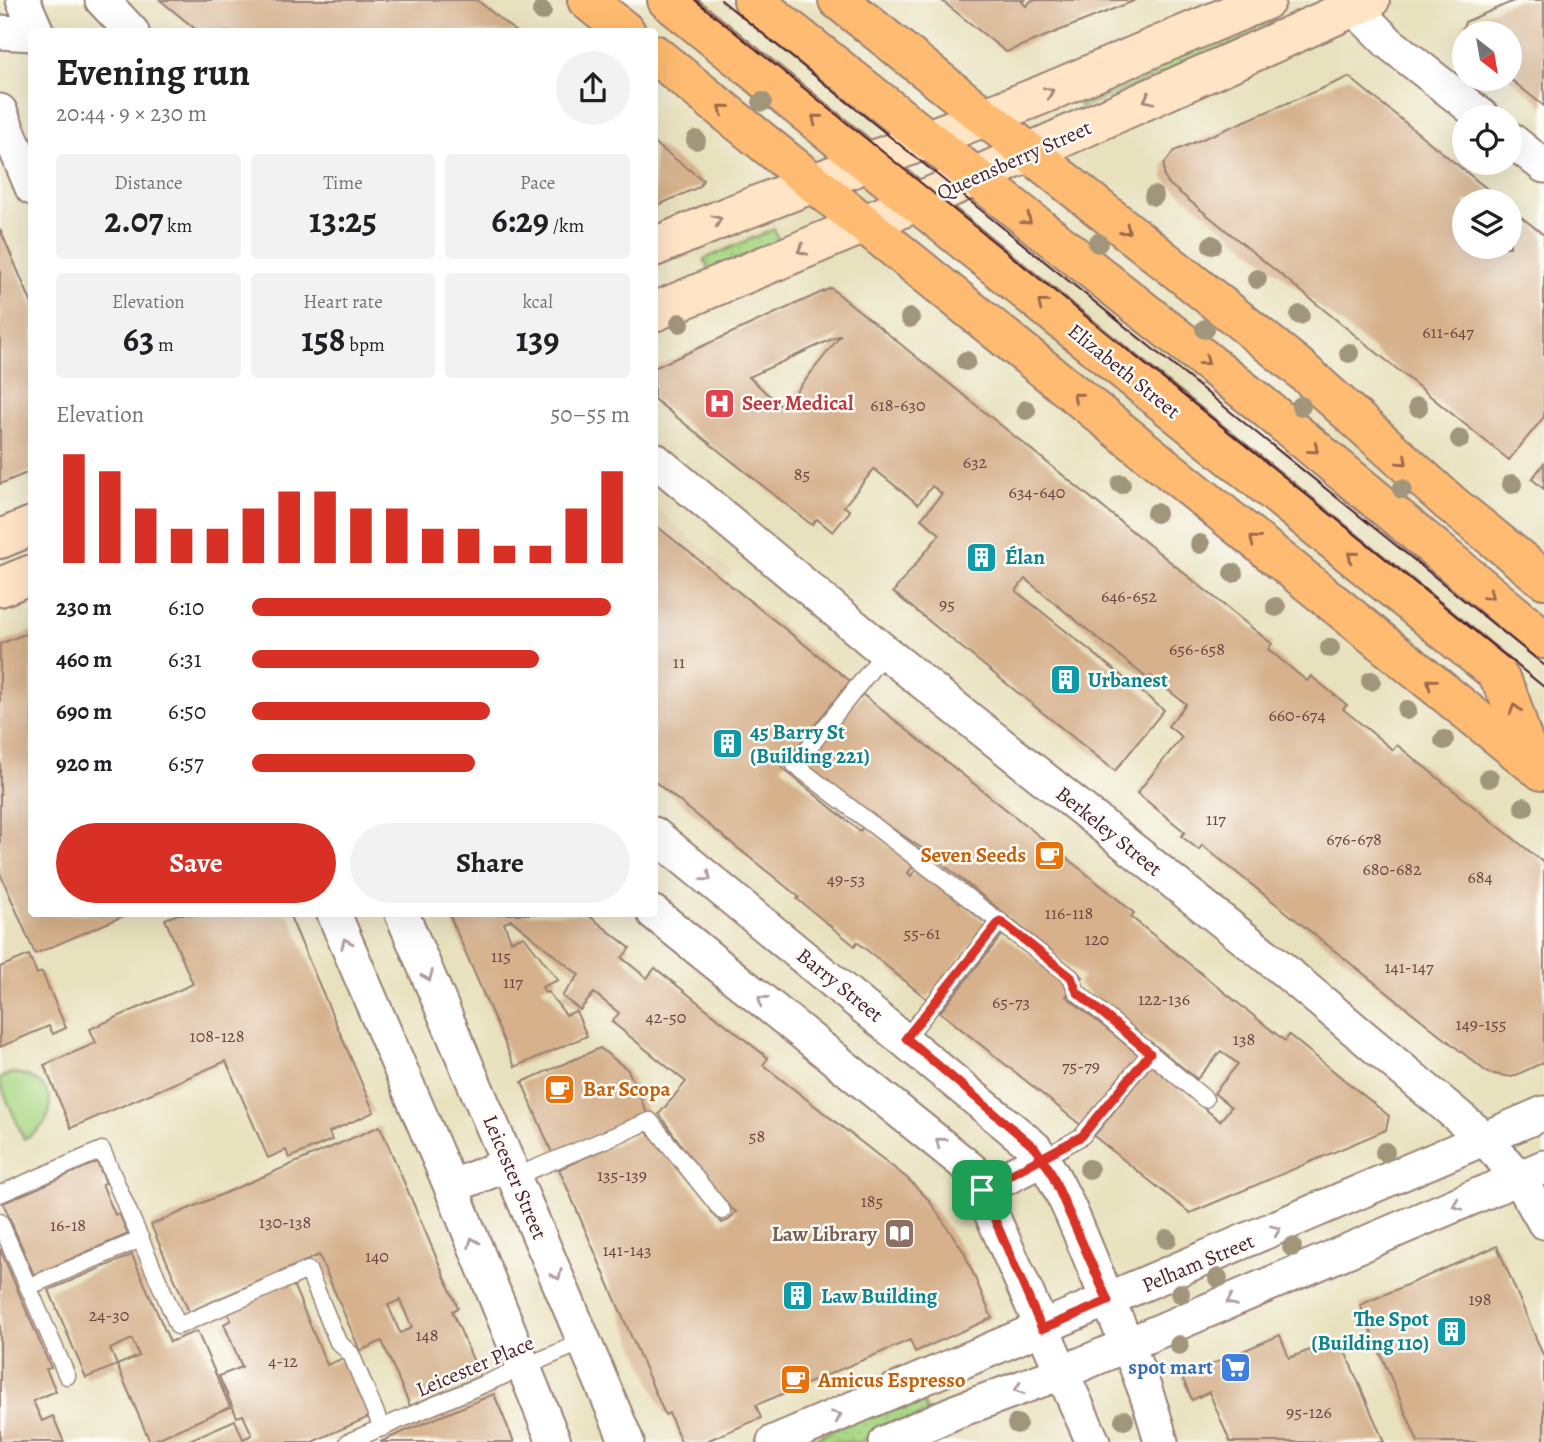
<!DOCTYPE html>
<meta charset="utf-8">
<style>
body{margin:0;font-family:Alegreya,serif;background:#f2f2f2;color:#202124;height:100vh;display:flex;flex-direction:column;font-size:26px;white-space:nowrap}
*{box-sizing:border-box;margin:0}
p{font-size:23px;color:#757577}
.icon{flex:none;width:38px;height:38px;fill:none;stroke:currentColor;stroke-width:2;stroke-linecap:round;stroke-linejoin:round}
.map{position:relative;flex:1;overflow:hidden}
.drawer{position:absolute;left:28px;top:28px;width:630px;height:889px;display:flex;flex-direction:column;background:#fff;border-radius:7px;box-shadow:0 7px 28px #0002}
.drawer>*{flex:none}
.needle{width:46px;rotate:149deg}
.tools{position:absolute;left:1452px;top:21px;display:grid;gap:14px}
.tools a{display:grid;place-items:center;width:70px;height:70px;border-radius:50%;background:#fff;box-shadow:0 7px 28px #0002;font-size:35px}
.pin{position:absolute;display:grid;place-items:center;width:60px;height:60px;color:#fff;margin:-30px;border-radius:14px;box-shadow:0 4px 10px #0006}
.round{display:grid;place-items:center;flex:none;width:74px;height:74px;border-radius:37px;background:#f2f2f2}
.headline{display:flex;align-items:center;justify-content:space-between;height:119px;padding:0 28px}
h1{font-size:38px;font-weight:700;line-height:52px}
.stats{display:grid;grid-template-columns:repeat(3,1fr);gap:10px;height:119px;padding:7px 28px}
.stats div{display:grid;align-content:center;border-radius:7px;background:#f2f2f2;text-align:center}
.stats b{font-size:35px;font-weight:700}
.stats small{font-size:19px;font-weight:400}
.stats p{font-size:19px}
.chart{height:196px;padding:14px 28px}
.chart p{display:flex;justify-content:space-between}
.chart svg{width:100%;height:126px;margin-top:7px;stroke:#d93025;stroke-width:6}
.cta{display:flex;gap:14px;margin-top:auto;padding:14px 28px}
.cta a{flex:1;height:80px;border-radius:42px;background:#d93025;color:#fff;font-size:28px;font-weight:700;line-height:80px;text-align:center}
.cta a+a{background:#f2f2f2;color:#202124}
ul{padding:0 28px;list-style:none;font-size:23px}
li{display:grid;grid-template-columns:112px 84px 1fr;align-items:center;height:52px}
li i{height:18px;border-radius:9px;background:#d93025}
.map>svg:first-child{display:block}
.built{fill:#e5d5b7}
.grass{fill:url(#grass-dots);stroke:#7a7c58;stroke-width:2}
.pitch{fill:#aad886;stroke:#7a7c58;stroke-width:2}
.building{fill:#d6b18c;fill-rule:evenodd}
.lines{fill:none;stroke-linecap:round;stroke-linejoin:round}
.service-casing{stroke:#998074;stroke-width:19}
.minor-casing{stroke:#998074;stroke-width:37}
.secondary-casing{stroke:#998074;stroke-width:42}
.primary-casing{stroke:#998074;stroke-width:42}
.service{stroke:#fff;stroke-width:16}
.minor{stroke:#fff;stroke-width:33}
.secondary{stroke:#ffe4c6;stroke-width:38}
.primary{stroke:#febb71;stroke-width:38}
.tram{stroke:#4a1f2b;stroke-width:2}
.tree{fill:#a1957c}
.oneway{stroke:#a48278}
.oneway2{stroke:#9b654a}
.oneway3{stroke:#ae9aa0}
.route-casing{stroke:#fff;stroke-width:14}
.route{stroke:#d93025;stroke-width:9}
.labels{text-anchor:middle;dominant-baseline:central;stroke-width:5;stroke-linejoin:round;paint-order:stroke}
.number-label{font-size:18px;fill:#6d4443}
.street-label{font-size:21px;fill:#4a1f2b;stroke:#fdfcf7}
.health-label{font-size:21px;font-weight:bold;fill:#be3a42;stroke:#fdfcf7;text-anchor:start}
.culture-label{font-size:21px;font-weight:bold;fill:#0d838f;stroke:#fdfcf7;text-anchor:start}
.food-label{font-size:21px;font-weight:bold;fill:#c56008;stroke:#fdfcf7;text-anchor:start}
.education-label{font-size:21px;font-weight:bold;fill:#785e54;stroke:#fdfcf7;text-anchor:end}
.shop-label{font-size:21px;font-weight:bold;fill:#366cbe;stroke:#fdfcf7;text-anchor:end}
</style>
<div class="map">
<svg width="1544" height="1442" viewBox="0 0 1544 1442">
<defs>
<pattern id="grass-dots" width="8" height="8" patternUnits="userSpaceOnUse" patternTransform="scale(1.75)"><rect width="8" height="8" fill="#aad886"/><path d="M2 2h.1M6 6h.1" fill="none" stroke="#94b974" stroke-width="1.8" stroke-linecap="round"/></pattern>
</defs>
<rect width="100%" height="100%" fill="#fdfcf7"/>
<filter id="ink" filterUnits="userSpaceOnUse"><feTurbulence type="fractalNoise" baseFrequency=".0143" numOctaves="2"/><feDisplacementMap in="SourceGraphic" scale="14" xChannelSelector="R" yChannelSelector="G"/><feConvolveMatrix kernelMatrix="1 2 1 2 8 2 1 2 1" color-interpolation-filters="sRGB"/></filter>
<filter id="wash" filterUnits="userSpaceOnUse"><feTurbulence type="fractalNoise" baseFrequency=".00686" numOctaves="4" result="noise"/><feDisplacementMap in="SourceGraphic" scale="28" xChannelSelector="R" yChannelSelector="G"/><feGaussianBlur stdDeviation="1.57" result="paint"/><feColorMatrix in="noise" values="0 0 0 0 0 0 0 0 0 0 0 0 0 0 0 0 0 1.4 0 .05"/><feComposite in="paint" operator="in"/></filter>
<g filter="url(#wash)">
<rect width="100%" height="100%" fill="#e8e1bd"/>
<polygon class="built" points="655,507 732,572 655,666"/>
<g class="grass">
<polygon points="1272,16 1276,26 1081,108 1076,97"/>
<polygon points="774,229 779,241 709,271 704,259"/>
<polygon points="919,1392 928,1413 861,1442 806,1442"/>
</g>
<path class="pitch" d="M12 1073C56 1075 64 1122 24 1139L0 1084V1078Z"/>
<g id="blocks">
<g class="building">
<polygon points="160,0 477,0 516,32 199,32"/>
<polygon points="941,0 1024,0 1022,2 1026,6 1032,0 1136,0 1006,52"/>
<polygon points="1516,0 1544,0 1544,106 1510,79 1510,33 1465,33 1465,44 1461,35 1465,22"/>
<polygon points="1349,77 1502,201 1465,201 1465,247 1510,247 1510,208 1544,235 1544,417 1509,460 1169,184 1164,177 1164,164 1174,151"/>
<polygon points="654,143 703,180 699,187 654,207"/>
<polygon points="0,229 32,304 32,471 0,484"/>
<path d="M831 288 1272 644 1268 649 1307 681 1311 676 1347 705 1343 709 1393 750 1397 745 1544 863V1062L1512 1077 1488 1073 1202 845 1199 850 1181 836 1185 832 1137 793 1182 737 1168 726 1186 704 1150 676 1148 679 1025 579 1016 591 1164 710 1115 771 893 592 940 534 921 519 942 494 932 486 918 504 874 469 844 506 850 511 833 532 817 519 812 525 654 399V368ZM841 335 783 408 749 377Z"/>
<polygon points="1544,463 1544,489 1532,479"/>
<polygon points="654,524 850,681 781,767 860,831 864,826 914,865 908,873 911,876 917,868 987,924 927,999 857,942 855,946 797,899 799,897 654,781"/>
<polygon points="32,631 32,914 128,914 35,954 0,873 0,644"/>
<polygon points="862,694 1114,896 1134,913 1131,917 1285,1041 1289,1035 1389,1116 1386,1130 1190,1213 1094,1136 1151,1065 1220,1121 1231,1107 1214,1093 1238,1064 1221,1051 1197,1079 1078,984 1083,977 929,853 865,810 806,763"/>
<polygon points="178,914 289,914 374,1112 329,1132 332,1140 289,1158 286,1150 268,1158 226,1061 71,1128 44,1065 96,1043 90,1029 193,984 165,919"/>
<polygon points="449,914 587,914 630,948 622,958 647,978 655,968 768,1058 763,1065 907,1178 928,1199 964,1252 992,1318 915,1352 910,1340 756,1405 761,1418 704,1442 681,1442 669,1413 665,1415 559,1169 646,1131 722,1223 729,1220 736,1212 721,1200 659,1114 686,1082 612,1022 619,1013 594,993 580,1010 562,996 579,975 511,920 504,923 511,941 524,936 558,980 542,987 545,993 548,992 566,1015 576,1011 587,1036 515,1067"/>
<polygon points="1003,934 1072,989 1066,996 1139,1055 1082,1126 940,1012"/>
<polygon points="29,955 37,974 42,972 66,1028 53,1034 49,1026 0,1047 0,967"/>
<polygon points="600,1048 628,1070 647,1113 552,1153 522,1082"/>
<path d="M380 1126 458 1308 452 1311 480 1376 410 1406 382 1341 360 1351 319 1255 189 1312 151 1225ZM400 1300 412 1328 400 1333 388 1305Z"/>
<polygon points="97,1162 106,1183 102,1184 115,1215 119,1213 128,1234 34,1275 3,1203"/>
<polygon points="1497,1246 1544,1357 1544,1442 1418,1442 1360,1305"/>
<polygon points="0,1249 51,1368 46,1369 56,1391 33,1401 42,1421 53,1416 64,1442 0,1442"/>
<polygon points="132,1255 170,1342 197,1331 230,1407 150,1442 117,1365 139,1356 132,1339 110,1349 117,1365 86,1378 49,1290"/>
<polygon points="292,1282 327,1365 344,1358 369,1417 312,1442 185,1442 235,1420 243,1439 252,1435 243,1415 237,1417 219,1376 242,1367 224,1324 231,1320 227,1310"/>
<polygon points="1280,1335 1289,1358 1310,1350 1312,1355 1341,1342 1384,1442 1230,1442 1209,1392 1192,1400 1182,1377"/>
<polygon points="494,1394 514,1442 380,1442 396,1435"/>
</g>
</g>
</g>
<g filter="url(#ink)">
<use href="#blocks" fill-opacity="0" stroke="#998074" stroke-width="2"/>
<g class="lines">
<defs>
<g id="service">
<polyline points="885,652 795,765 1071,977 1077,992 1205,1099"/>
<polyline points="906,1038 1000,921"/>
<polyline points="1043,1159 1082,1136 1150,1053"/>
<polyline points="514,1177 650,1121 722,1211"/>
<polyline points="0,1194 102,1150 178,1326 308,1270 338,1342 351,1354 382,1428"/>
<polyline points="0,1222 67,1376"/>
<polyline points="28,1287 141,1239"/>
<polyline points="348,1442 585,1341"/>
</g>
<g id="minor">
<polyline points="23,0 37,32"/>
<polyline points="102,0 132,32"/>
<polyline points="1353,7 1389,43 1483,117"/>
<polyline points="0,32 32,34"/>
<polyline points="0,111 32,188"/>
<polyline points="1510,139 1544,166"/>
<polyline points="654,459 885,652 1280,967 1484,1138 1519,1178 1544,1222"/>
<path d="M654 834 1035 1148C1063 1186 1080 1234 1098 1277 1121 1331 1147 1385 1161 1442"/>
<polyline points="654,913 972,1170 1093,1442"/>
<polyline points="334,914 451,1187 554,1442"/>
<polyline points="402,914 627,1442"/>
<polyline points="451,1187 509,1164"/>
<polyline points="982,1190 1043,1159"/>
<polyline points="774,1442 1544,1113"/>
<polyline points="886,1442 957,1411 1061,1373 1544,1167"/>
</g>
<g id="secondary">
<polyline points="654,247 731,215 1039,96 1266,0"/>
<polyline points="654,312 936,194 1370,0"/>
<polyline points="0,539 32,526"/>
<polyline points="0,587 32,574"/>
</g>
<g id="primary">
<polyline points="587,0 626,32"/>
<path d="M667 0 1493 670C1519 700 1514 744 1542 771"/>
<polyline points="753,0 1262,405 1544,639"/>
<polyline points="838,0 1297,366 1450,503 1544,579"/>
<polyline points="654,54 1535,766"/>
</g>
</defs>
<use href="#service" class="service-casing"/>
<use href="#minor" class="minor-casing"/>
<use href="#secondary" class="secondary-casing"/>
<use href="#primary" class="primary-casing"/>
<use href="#service" class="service"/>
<use href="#minor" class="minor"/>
<use href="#secondary" class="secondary"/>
<use href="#primary" class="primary"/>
<g class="tram">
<polyline points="695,0 1544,687"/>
<polyline points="721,0 1544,665"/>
</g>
</g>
<g class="tree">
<circle cx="542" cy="11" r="10"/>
<circle cx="762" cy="102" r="10"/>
<circle cx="696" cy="140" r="10"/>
<circle cx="1154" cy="196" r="10"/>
<circle cx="1098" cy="243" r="10"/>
<circle cx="1212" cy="245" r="10"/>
<circle cx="1257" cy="279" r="10"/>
<circle cx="1300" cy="315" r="10"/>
<circle cx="910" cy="318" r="10"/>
<circle cx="680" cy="323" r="10"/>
<circle cx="1205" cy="329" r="10"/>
<circle cx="1349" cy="353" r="10"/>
<circle cx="966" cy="361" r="10"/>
<circle cx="1301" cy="406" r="10"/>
<circle cx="1418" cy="407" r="10"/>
<circle cx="1026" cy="410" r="10"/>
<circle cx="1460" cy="439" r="10"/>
<circle cx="1121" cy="484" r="10"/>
<circle cx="1512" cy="484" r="10"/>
<circle cx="1402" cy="489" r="10"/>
<circle cx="1156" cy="513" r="10"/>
<circle cx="1200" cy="544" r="10"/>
<circle cx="1233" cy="573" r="10"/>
<circle cx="1276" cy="607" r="10"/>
<circle cx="1330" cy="648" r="10"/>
<circle cx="1371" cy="681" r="10"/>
<circle cx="1407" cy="710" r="10"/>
<circle cx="1444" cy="740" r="10"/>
<circle cx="1489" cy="778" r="10"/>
<circle cx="1524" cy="807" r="10"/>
<circle cx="1385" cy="1152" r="10"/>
<circle cx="1089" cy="1169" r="10"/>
<circle cx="1167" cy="1239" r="10"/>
<circle cx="1292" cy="1247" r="10"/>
<circle cx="1218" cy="1278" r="10"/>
<circle cx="1180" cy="1293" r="10"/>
<circle cx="1179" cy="1345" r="10"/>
<circle cx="1124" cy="1420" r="10"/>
<circle cx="1017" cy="1424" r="10"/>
</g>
<defs><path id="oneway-chevron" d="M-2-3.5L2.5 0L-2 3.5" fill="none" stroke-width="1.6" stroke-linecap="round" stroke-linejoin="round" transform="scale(1.75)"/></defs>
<g class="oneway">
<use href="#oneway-chevron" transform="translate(1049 92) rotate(-23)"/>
<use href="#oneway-chevron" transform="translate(1148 99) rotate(155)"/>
<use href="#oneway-chevron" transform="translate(717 220) rotate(-23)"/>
<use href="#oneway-chevron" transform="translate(802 250) rotate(157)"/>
</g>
<g class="oneway2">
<use href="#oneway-chevron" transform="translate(723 109) rotate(-141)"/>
<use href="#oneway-chevron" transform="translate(816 119) rotate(-141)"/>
<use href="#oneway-chevron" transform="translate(1027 220) rotate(39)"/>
<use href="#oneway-chevron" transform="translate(1126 230) rotate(38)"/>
<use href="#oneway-chevron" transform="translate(1042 304) rotate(-141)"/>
<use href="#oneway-chevron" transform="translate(1205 361) rotate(38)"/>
<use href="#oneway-chevron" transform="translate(1077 397) rotate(-141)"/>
<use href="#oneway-chevron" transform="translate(1314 449) rotate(40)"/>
<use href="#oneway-chevron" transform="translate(1403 461) rotate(42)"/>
<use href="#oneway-chevron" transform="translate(1254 540) rotate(-141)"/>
<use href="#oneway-chevron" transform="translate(1352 556) rotate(-141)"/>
<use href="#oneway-chevron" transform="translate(1489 595) rotate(39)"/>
<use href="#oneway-chevron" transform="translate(1431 683) rotate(-141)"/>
<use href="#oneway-chevron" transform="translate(1515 709) rotate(-107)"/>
</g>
<g class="oneway3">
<use href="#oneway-chevron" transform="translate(707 877) rotate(39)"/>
<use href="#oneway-chevron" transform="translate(346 943) rotate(-113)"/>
<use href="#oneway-chevron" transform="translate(428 976) rotate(67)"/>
<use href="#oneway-chevron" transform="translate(762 1000) rotate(-141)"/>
<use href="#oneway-chevron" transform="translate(940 1142) rotate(-141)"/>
<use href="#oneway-chevron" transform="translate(1457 1205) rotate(157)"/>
<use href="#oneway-chevron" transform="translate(1276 1230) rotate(-23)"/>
<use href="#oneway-chevron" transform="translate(473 1242) rotate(-112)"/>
<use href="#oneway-chevron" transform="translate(557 1275) rotate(67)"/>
<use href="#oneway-chevron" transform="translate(1231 1301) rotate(157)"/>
<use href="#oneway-chevron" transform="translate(1019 1389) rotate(160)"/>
<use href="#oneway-chevron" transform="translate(837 1416) rotate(-23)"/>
</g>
</g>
<g class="lines" filter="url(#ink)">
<defs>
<polyline id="route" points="982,1190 1042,1329 1108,1301 1050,1170 1035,1148 906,1038 1000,921 1071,977 1077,992 1150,1053 1082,1136 982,1190"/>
</defs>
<use href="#route" class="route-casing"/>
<use href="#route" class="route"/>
</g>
<defs>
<symbol id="hospital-square" viewBox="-11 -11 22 22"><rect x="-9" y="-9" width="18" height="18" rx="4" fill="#e0444e" stroke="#fdfcf7"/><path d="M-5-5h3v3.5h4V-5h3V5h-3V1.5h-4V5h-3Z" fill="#fff"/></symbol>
<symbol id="building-square" viewBox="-11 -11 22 22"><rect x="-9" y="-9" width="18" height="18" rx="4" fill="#0f9aa8" stroke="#fdfcf7"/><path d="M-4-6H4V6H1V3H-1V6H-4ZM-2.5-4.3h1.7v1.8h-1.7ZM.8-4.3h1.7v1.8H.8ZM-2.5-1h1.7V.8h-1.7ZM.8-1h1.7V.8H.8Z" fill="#fff"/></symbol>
<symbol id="cafe-square" viewBox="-11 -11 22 22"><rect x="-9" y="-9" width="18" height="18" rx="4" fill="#e8710a" stroke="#fdfcf7"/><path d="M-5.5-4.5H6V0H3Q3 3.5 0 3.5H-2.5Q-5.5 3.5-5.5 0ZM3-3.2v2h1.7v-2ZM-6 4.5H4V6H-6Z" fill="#fff"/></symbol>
<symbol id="library-square" viewBox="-11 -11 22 22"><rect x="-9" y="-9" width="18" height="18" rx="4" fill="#8d6e63" stroke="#fdfcf7"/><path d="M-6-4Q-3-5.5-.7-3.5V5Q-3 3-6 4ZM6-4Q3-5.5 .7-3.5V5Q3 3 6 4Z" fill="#fff"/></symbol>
<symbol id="supermarket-square" viewBox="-11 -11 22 22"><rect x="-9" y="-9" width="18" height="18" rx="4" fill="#3f7fe0" stroke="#fdfcf7"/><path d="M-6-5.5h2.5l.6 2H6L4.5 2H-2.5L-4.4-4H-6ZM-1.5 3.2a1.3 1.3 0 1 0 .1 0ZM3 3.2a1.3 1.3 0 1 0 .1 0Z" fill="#fff"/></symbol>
</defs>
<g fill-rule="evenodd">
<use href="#hospital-square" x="702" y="386" width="35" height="35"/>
<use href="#building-square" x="964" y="540" width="35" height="35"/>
<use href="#building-square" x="1048" y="662" width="35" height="35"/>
<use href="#building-square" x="710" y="726" width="35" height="35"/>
<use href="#cafe-square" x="1032" y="838" width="35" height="35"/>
<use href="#cafe-square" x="542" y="1072" width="35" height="35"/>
<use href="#library-square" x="882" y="1216" width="35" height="35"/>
<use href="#building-square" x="780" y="1278" width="35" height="35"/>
<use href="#building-square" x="1434" y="1314" width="35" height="35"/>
<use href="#supermarket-square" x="1218" y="1350" width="35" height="35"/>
<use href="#cafe-square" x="778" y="1362" width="35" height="35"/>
</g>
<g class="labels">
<g class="number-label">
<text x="1448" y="332">611-647</text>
<text x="898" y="405">618-630</text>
<text x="975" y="462">632</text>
<text x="802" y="474">85</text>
<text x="1037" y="492">634-640</text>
<text x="1129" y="596">646-652</text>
<text x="947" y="604">95</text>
<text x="1197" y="649">656-658</text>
<text x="679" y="662">11</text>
<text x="1297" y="715">660-674</text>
<text x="1216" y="819">117</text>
<text x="1354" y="839">676-678</text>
<text x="1392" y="869">680-682</text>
<text x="1480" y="877">684</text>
<text x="846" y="879">49-53</text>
<text x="1069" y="913">116-118</text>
<text x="922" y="933">55-61</text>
<text x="1097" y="939">120</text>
<text x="501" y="956">115</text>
<text x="1409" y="967">141-147</text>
<text x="513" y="982">117</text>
<text x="1164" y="999">122-136</text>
<text x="1011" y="1002">65-73</text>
<text x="666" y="1017">42-50</text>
<text x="1481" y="1024">149-155</text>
<text x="217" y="1036">108-128</text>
<text x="1244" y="1039">138</text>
<text x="1081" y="1066">75-79</text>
<text x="757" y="1136">58</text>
<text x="622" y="1175">135-139</text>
<text x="872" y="1201">185</text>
<text x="285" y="1222">130-138</text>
<text x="68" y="1225">16-18</text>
<text x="627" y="1250">141-143</text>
<text x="377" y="1256">140</text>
<text x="1480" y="1299">198</text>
<text x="109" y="1315">24-30</text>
<text x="427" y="1335">148</text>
<text x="283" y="1361">4-12</text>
<text x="1309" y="1412">95-126</text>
</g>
<g class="street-label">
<text transform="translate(1014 160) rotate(-24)">Queensberry Street</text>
<text transform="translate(1124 371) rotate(39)">Elizabeth Street</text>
<text transform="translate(1109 831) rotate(39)">Berkeley Street</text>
<text transform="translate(840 985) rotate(39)">Barry Street</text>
<text transform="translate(515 1177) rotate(67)">Leicester Street</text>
<text transform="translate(1198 1263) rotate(-23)">Pelham Street</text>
<text transform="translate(475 1366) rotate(-23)">Leicester Place</text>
</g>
<g class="health-label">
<text x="742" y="403">Seer Medical</text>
</g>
<g class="culture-label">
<text x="1005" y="557">Élan</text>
<text x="1088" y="680">Urbanest</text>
<text x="750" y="732">45 Barry St<tspan x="750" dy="24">(Building 221)</tspan></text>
<text x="821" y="1296">Law Building</text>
<text x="1429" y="1319" text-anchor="end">The Spot<tspan x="1429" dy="24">(Building 110)</tspan></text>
</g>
<g class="food-label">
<text x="1026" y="855" text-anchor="end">Seven Seeds</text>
<text x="583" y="1089">Bar Scopa</text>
<text x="818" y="1380">Amicus Espresso</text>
</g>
<g class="education-label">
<text x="877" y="1234">Law Library</text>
</g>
<g class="shop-label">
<text x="1213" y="1367">spot mart</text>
</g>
</g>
</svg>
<div class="tools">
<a><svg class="needle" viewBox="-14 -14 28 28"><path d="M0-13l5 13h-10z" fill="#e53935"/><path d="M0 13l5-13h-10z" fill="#757577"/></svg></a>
<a><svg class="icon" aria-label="locate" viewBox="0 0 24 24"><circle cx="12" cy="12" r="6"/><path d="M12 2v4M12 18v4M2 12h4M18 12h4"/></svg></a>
<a><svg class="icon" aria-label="layers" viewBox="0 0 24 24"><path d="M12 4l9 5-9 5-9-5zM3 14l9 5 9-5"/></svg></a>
</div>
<div class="pin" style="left:982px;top:1190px;background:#1e9e55"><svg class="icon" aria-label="arrive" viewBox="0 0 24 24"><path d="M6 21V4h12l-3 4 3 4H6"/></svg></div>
<section class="drawer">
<div class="headline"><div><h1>Evening run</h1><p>20:44 · 9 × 230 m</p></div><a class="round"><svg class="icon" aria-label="share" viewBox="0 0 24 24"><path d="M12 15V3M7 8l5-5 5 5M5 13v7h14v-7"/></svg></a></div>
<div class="stats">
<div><p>Distance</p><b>2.07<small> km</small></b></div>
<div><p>Time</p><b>13:25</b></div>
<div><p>Pace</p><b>6:29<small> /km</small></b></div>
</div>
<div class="stats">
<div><p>Elevation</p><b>63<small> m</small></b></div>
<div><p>Heart rate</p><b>158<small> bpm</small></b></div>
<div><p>kcal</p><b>139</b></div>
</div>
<div class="chart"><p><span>Elevation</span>50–55 m</p>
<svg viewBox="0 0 160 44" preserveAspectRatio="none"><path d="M5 44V6M15 44V12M25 44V25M35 44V32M45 44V32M55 44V25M65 44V19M75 44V19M85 44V25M95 44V25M105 44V32M115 44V32M125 44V38M135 44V38M145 44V25M155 44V12"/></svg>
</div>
<ul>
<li><b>230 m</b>6:10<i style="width:95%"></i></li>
<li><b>460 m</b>6:31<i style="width:76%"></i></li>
<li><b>690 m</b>6:50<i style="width:63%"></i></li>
<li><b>920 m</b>6:57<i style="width:59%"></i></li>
</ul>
<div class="cta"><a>Save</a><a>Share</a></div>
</section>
</div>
